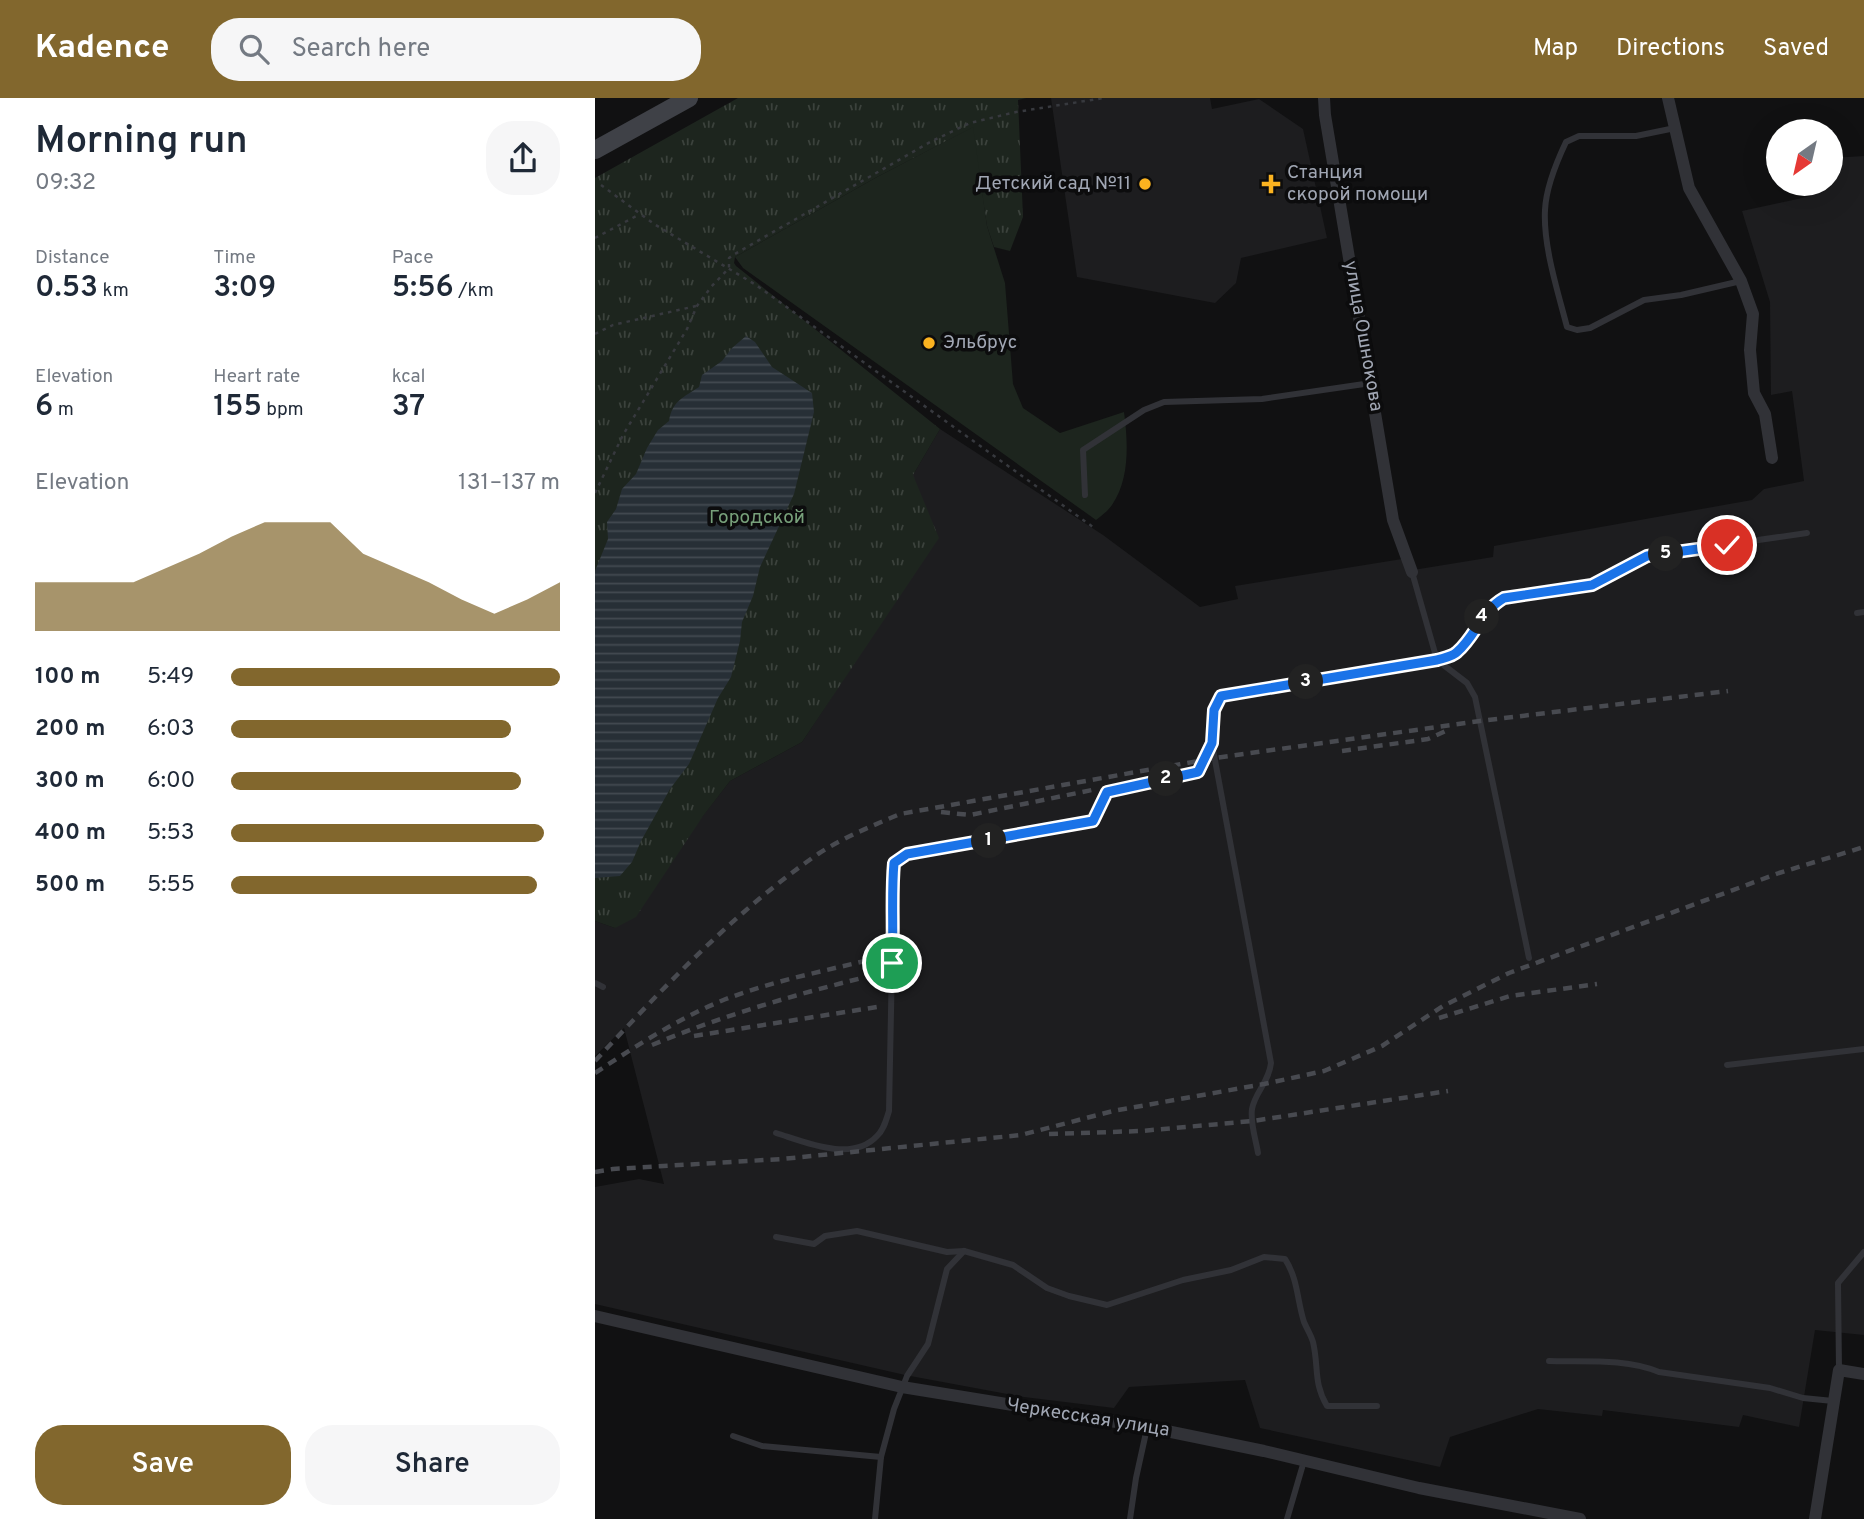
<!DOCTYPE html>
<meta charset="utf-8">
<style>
body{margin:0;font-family:Overpass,sans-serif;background:#f6f6f7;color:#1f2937;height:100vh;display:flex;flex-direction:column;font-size:26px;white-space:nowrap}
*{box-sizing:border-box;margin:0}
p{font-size:23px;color:#747a83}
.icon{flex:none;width:38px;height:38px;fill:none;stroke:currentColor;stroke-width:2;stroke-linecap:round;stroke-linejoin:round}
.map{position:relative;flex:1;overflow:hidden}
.panel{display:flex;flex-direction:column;background:#fff;width:595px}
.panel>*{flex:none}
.needle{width:46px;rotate:214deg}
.tools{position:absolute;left:1171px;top:21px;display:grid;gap:14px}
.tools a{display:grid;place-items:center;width:77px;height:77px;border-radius:50%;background:#fff;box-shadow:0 7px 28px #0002;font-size:35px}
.pin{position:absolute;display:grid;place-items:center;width:60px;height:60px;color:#fff;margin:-30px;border:4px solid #fff;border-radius:50%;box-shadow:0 2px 7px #0007}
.km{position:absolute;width:35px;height:35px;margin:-18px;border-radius:50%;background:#222;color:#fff;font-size:19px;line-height:35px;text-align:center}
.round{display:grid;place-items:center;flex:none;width:74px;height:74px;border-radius:28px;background:#f6f6f7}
.overview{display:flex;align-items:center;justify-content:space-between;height:119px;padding:0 35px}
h1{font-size:38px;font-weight:600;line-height:52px}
.figures{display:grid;grid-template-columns:repeat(3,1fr);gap:10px;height:119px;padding:7px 35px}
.figures div{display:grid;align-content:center}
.figures b{font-size:30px;font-weight:600}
.figures small{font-size:19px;font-weight:400}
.figures p{font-size:19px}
.chart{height:196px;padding:14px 35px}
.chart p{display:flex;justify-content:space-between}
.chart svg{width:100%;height:126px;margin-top:7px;fill:#82672d;opacity:.7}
.primary-button{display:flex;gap:14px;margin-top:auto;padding:14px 35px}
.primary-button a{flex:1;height:80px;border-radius:28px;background:#82672d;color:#fff;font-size:28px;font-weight:600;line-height:80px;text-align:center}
.primary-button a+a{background:#f6f6f7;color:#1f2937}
ul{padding:0 35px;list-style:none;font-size:23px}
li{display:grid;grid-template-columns:112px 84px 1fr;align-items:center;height:52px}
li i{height:18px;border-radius:9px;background:#82672d}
header{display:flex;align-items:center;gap:42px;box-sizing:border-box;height:98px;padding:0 35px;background:#82672d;color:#fff}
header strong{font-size:33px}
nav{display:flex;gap:38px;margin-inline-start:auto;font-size:24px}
.search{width:490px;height:63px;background:#f6f6f7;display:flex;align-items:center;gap:18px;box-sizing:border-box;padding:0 24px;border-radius:28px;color:#747a83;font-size:26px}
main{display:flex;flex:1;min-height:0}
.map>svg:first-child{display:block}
.built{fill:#1d1d1f}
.grass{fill:url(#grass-tufts)}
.garden{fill:#1d251e}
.water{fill:url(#water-rules)}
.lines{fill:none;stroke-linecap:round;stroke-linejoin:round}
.path{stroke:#37393e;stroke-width:2.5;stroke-dasharray:3.5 5;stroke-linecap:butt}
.service{stroke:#313237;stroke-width:6}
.minor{stroke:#313237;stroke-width:12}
.secondary{stroke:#3f4147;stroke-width:18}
.rail{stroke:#484a50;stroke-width:4.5;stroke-dasharray:9 7;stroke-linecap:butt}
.route-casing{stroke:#fff;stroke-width:14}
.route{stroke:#1a73e8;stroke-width:9}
.poi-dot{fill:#fbb320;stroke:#0c0c0d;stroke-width:2.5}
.labels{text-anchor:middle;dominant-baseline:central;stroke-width:7;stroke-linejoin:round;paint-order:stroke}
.poi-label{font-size:19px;fill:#a1a7b4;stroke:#0c0c0d;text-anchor:start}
.street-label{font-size:19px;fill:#a1a7b4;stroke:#0c0c0d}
.park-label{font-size:19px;fill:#77a07a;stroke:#0c0c0d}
</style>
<header>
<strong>Kadence</strong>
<div class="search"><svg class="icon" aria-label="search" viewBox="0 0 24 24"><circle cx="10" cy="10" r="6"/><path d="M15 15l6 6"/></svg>Search here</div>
<nav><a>Map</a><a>Directions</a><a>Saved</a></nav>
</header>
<main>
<section class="panel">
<div class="overview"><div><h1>Morning run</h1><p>09:32</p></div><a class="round"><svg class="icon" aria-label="share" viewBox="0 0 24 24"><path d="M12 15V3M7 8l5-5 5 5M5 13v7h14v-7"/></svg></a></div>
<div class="figures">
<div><p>Distance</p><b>0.53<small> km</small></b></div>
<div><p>Time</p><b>3:09</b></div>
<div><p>Pace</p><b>5:56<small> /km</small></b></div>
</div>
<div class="figures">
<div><p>Elevation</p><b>6<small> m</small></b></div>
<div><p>Heart rate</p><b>155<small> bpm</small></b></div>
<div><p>kcal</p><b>37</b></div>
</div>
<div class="chart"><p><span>Elevation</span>131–137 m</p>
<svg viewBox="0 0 160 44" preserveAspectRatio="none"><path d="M0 44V27L10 27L20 27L30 27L40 22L50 17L60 11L70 6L80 6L90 6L100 17L110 22L120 27L130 33L140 38L150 33L160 27V44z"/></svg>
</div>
<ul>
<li><b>100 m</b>5:49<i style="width:100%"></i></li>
<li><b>200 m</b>6:03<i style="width:85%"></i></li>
<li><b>300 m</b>6:00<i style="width:88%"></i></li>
<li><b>400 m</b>5:53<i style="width:95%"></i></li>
<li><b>500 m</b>5:55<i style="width:93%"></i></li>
</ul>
<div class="primary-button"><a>Save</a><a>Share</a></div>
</section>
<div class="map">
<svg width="1269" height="1421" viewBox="0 0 1269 1421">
<defs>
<pattern id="grass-tufts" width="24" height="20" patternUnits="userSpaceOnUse" patternTransform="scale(1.75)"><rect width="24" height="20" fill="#1d251e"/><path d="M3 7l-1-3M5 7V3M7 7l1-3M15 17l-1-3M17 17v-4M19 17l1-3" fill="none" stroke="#3b423c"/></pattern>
<pattern id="water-rules" width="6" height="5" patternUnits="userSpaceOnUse" patternTransform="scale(1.75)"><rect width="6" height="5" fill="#272f36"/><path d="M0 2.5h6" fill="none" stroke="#434a51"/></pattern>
</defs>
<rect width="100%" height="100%" fill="#111112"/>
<g class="built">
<polygon points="456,0 615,0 617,11 664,1 708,31 732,140 646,160 641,185 620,205 482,179"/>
<polygon points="1269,58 1269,1237 1220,1232 1204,1329 1148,1317 1144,1329 1008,1312 1007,1318 943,1311 855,1339 845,1369 665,1330 650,1282 534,1289 519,1310 429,1299 310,1277 0,1206 0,1089 44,1081 69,1086 29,930 0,958 0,823 20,830 135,683 207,644 267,553 318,377 345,331 508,437 605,509 643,501 640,488 807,461 812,473 898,459 899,448 1157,402 1169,391 1209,383 1197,293 1176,297 1175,204 1147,113 1216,98 1214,86 1236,86 1236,60"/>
</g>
<polygon class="grass" points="143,0 431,0 423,2 428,119 415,153 399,149 392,128 377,30 282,79 140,159 139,165 141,168 345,331 318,377 344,440 207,644 135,683 108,718 41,819 20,830 0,823 0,80"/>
<path class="garden" d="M378 29 392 128 410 185 418 286 428 310 465 335 529 314C533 344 535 381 517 407 513 413 506 418 501 422L148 170 140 159 282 79Z"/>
<path class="water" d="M151 238 160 244 177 269 217 295 219 314 199 396 165 469 158 498 147 524 145 543 136 579 123 600 94 666 75 691 46 743 37 764 25 778 0 780V473L13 441 12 424 21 411 27 391 41 376 52 350 63 332 74 323C77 303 89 299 104 289L107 277 127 263 137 250Z"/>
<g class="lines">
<g class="path">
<polyline points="6,87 59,126 161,187 498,429"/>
<polyline points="0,140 45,116"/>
<polyline points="0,236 18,227 101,208"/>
<polyline points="0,395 28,337 92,231 102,208 116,189 134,170 134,160 138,157 337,43 375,25 421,14 509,0"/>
</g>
<g class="service">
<path d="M1080 30 1041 38H984L971 44C962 63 951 90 950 112 948 148 963 194 972 229L982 232 995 230 1049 202 1086 197 1146 183"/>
<polyline points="490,397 488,352 549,312 569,304 667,301 776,285"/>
<polyline points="1262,515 1269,514"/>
<path d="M617 646 676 965C674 984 660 994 657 1011 655 1025 661 1042 663 1055"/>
<path d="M934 860 880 599 872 585 842 562C848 560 857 559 862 554 881 538 886 513 909 500L997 487 1052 458 1212 435"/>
<polyline points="0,885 8,889"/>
<polyline points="1132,967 1269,951"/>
<path d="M181 1035C210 1044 257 1065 282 1038 289 1032 291 1022 294 1013L299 765 312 756 498 723 512 694 603 675 617 645 619 612 627 598 842 562 817 474"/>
<path d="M181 1139 219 1146 230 1138 262 1133 352 1154 369 1153 418 1167 452 1190 474 1198 512 1207 588 1182 636 1172 669 1159 690 1161C703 1181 702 1202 709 1224 712 1231 716 1237 718 1244 724 1269 718 1284 732 1308H782"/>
<path d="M954 1263C989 1264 1031 1260 1064 1274L1175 1290 1208 1300 1238 1303"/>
<polyline points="1244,1272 1243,1185 1269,1154"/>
<polyline points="138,1338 167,1348 286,1359"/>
<polyline points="280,1421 286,1359 299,1311 312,1278 333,1246 352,1171 369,1153"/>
<polyline points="535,1421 541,1380 552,1330"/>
<polyline points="692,1421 709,1363"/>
</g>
<g class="minor">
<polyline points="729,0 730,17 798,422 817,474"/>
<polyline points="1073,0 1094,90 1146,183 1158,216 1155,252 1159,295 1170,316 1177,360"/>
<polyline points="0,1218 307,1289 552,1329 669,1353 824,1390 985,1421"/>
<polyline points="1220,1421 1244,1272 1269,1276"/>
</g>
<polyline class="secondary" points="0,52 94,0"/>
<g class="rail">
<polyline points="747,653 833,641 853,632"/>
<polyline points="346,714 375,717 497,692"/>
<polyline points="844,920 915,898 1002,886"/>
<polyline points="99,938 282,909"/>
<path d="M57 947C131 916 209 894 287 875"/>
<path d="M0 963C69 889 139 814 223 756 249 739 277 728 305 716L620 660 885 623 1133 593"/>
<path d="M0 975C41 948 81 922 126 903 176 883 230 873 282 860"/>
<polyline points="454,1036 546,1033 658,1023 853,993"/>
<polyline points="0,1074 18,1071 187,1061 426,1037 518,1013 669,986 729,973 787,948 848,908 914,875 1184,775 1269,749"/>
</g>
</g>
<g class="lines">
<defs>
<path id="route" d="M297 865C299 832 296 798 299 765L312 756 498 723 512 694 603 674 617 645 619 612 626 598 842 562C848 560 857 559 862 554 881 538 886 513 909 500L997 487 1052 458 1132 447"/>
</defs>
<use href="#route" class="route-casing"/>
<use href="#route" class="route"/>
</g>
<g class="poi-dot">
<circle cx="550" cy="86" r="7"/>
<path d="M672.5 75.5h7v7h7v7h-7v7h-7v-7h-7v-7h7z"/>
<circle cx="334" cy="245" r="7"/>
</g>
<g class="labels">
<g class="poi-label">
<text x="692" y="75">Станция<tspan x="692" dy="22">скорой помощи</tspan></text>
<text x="536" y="86" text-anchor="end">Детский сад №11</text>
<text x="348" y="245">Эльбрус</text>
</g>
<g class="street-label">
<text transform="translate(768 238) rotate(80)">улица Ошнокова</text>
<text transform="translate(493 1320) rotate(9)">Черкесская улица</text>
</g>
<g class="park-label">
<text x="162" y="420">Городской</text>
</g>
</g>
</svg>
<div class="tools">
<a><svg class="needle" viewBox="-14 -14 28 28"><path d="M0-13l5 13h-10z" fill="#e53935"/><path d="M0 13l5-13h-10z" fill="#747a83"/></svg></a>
</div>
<div class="pin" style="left:297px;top:865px;background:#1e9e55"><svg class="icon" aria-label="arrive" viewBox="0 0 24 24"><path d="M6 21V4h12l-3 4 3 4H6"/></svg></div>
<div class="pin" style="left:1132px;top:447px;background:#d93025"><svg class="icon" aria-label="check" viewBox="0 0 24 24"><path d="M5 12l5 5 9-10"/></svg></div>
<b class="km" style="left:394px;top:743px">1</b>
<b class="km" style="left:571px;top:681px">2</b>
<b class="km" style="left:711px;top:584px">3</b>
<b class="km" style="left:887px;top:519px">4</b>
<b class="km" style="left:1071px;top:456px">5</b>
</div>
</main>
